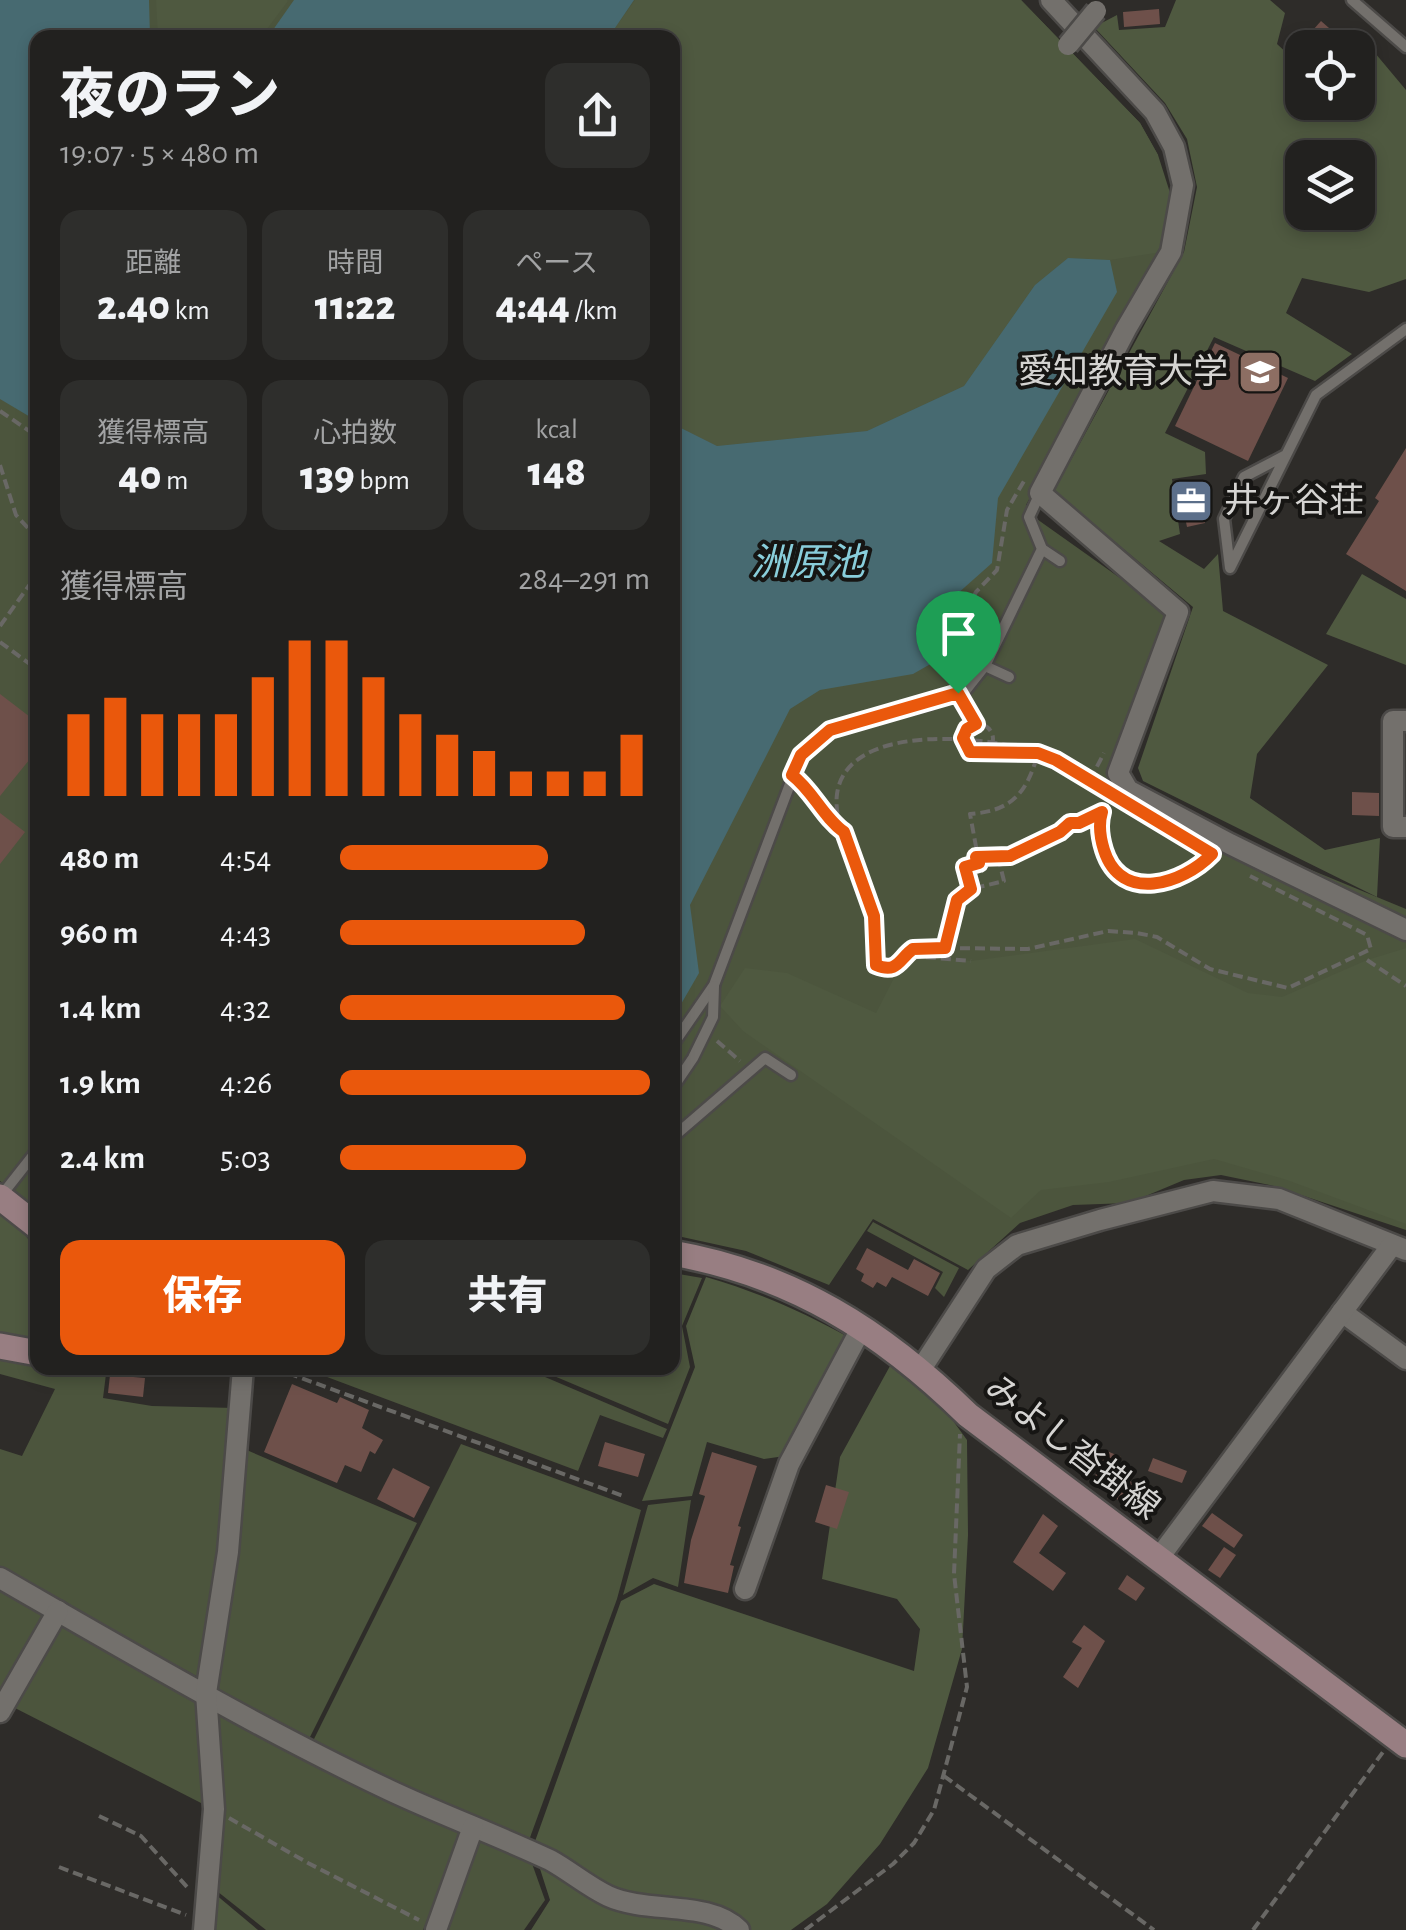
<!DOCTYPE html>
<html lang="ja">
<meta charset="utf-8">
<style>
body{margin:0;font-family:"Alegreya Sans","Noto Sans JP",sans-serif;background:#2e2e2c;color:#f1f3f6;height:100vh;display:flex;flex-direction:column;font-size:38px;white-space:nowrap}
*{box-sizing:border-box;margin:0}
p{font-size:32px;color:#a2a3a4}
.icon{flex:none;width:55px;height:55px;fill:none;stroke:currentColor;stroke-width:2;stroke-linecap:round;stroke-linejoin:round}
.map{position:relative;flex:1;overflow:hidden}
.side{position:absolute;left:30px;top:30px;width:650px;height:1345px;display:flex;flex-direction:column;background:#22211f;border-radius:20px;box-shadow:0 5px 15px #0003,0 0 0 2px #3f3e3d}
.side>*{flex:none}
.controls{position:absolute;left:1285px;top:30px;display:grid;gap:20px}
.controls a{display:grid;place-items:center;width:90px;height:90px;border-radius:20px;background:#22211f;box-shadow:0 5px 15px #0003,0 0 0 2px #3f3e3d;font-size:50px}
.pin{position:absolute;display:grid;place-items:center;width:85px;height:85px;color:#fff;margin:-102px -42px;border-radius:50% 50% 50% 0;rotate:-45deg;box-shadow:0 0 10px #0007}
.pin .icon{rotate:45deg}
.round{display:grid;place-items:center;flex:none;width:105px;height:105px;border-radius:20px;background:#2e2e2c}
.summary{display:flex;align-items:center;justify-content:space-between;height:170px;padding:0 30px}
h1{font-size:55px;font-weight:800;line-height:75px}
.figures{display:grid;grid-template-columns:repeat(3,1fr);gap:15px;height:170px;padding:10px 30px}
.figures div{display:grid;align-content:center;border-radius:20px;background:#2e2e2c;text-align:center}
.figures b{font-size:42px;font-weight:800}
.figures small{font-size:28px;font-weight:400}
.figures p{font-size:28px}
.chart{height:280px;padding:20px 30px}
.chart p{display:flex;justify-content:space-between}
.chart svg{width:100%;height:180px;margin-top:10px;stroke:#ea580c;stroke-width:6}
.action{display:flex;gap:20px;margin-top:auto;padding:20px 30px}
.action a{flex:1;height:115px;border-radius:20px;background:#ea580c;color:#fff;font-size:40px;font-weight:800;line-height:115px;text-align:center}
.action a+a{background:#2e2e2c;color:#f1f3f6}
ul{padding:0 30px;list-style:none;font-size:32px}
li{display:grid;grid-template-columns:160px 120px 1fr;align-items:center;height:75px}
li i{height:25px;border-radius:12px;background:#ea580c}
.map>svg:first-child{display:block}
.green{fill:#4c553d}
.forest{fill:#4f5940;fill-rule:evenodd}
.water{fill:#476a71}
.building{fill:#6e504a}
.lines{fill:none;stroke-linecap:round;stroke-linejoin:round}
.lane-casing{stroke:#4c4a48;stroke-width:15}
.street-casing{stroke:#4c4a48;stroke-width:25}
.secondary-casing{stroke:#4c4a48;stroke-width:30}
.path{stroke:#696865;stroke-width:4;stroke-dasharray:10 5;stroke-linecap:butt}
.lane{stroke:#73706c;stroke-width:10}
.street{stroke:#73706c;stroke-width:20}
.secondary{stroke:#987e82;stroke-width:25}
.street-bridge-casing{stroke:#4c4a48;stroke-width:25;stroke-linecap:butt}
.street-bridge{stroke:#73706c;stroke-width:20}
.route-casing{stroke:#fff;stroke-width:20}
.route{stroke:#ea580c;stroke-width:12}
.labels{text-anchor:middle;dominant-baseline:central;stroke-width:8;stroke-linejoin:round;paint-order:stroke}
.poi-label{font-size:35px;fill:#d5d4d2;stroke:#161513;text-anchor:end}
.street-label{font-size:35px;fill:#d5d4d2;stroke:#161513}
.water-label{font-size:38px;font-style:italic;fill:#89cedb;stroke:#161513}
</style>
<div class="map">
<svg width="1406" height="1930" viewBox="0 0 1406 1930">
<rect width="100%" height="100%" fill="#2e2c29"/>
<g class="green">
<polygon points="0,0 1021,0 1140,123 1158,155 1162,252 1026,505 1034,517 1168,612 1111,776 1115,789 1406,909 1406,1230 1274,1186 1221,1175 1184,1180 1129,1203 1073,1205 1020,1223 968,1270 873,1219 829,1285 746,1251 673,1235 672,38 38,38 37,1211 0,1181"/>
<polygon points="873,1222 959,1268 944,1297 935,1288 943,1272 867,1231"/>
<polygon points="673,1273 702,1278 682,1326 690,1367 668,1424 535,1368 672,1368"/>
<polygon points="0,1355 37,1363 38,1368 64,1368 106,1374 103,1398 152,1406 235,1408 221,1550 200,1678 0,1570 0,1449 22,1456 55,1389 0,1374"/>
<polygon points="303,1368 524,1368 667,1429 663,1438 600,1415 578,1471"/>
<polygon points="461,1444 641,1510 617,1599 528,1843 393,1785 313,1741"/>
<polygon points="242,1448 417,1523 309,1739 211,1688"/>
<polygon points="691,1500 678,1587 653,1578 623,1595 648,1505"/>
<polygon points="0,1588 45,1615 0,1693"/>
<polygon points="62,1622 196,1697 203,1804 15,1708"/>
<polygon points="211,1701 466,1829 423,1930 266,1930 208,1884"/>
<polygon points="477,1835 530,1858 545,1900 524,1930 444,1930"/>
</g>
<g class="forest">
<polygon points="156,0 287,0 288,1 261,37 158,38"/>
<polygon points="635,0 1021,0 1140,123 1158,155 1172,199 1162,252 1110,260 1068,258 1035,285 964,386 867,431 717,446 673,424 672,38 612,38 615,28"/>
<path d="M1176 0H1270L1285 13 1277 44 1302 67V102H1358V64L1375 53 1406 90V279L1369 292 1302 278 1286 313 1352 354 1315 381 1214 337 1165 433 1205 452 1206 474 1172 479 1180 534 1159 541 1204 569 1218 554 1223 611 1328 665 1257 754 1250 798 1325 850 1380 838 1377 897 1143 781 1138 768 1193 607 1054 491 1184 252 1197 187 1187 139 1165 103 1094 27 1117 15 1119 30 1165 27ZM1302 158H1358V212H1302Z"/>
<polygon points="1362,574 1406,599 1406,665 1326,634"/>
<polygon points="1135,939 1248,993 1282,997 1367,960 1406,948 1406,1224 1287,1180 1214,1159 1109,1182 1041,1190 1011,1218 743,1031 720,1006 745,968 787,973 876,1013 896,974 911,956 971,961"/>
<polygon points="0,1214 22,1231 37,1250 37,1338 0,1335"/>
<path d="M706 1277C758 1292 803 1312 850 1338L785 1456 764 1459 707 1442 692 1496 642 1501 695 1367 686 1326Z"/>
<polygon points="890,1366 946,1411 967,1440 968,1535 962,1649 928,1768 880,1844 827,1904 791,1930 531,1930 550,1900 533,1847 621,1601 654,1584 914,1671 920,1629 897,1599 822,1579 840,1457"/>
<polygon points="215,1894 258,1930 192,1930"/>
</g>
<g class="water">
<polygon points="0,0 149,0 150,37 38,38 37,421 0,399"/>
<polygon points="294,0 634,0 615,28 612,37 268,37"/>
<polygon points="1068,258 1110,260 1117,292 998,498 992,563 956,595 934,662 913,674 820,690 790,709 690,905 699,973 673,1018 673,424 717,446 867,431 964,386 1035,285"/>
</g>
<g class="building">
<polygon points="1159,9 1160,24 1124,27 1123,12"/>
<polygon points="1321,21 1352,48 1297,48"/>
<polygon points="1215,343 1288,378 1248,461 1175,426"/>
<polygon points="1406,448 1406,591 1346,554 1379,501 1375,498"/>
<polygon points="1197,480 1205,523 1187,527 1178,483"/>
<polygon points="0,694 38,723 38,749 0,796"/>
<polygon points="1352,792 1379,793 1379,816 1352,815"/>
<polygon points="0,813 25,832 0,864"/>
<polygon points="867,1248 908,1270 914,1259 940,1273 928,1296 892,1277 886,1287 877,1282 873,1288 861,1281 864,1274 856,1269"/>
<polygon points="110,1375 145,1378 143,1397 108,1393"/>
<polygon points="292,1384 337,1403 340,1397 369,1410 362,1428 383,1440 375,1454 370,1451 361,1472 345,1465 337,1483 264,1452"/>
<polygon points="605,1442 645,1454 638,1477 598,1466"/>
<polygon points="1107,1451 1121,1457 1108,1483 1095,1476"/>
<polygon points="712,1452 757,1466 738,1526 741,1527 730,1565 734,1566 728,1593 684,1583 691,1540 705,1496 699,1494"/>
<polygon points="1153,1458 1187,1471 1182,1483 1148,1471"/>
<polygon points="393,1468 430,1487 414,1518 377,1499"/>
<polygon points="1116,1476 1153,1490 1145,1510 1109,1496"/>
<polygon points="826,1485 849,1492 837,1529 815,1522"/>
<polygon points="1212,1513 1243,1535 1234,1548 1202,1526"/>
<polygon points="1043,1514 1058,1526 1039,1553 1066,1573 1053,1591 1013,1562"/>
<polygon points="1224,1547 1236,1555 1220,1578 1208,1570"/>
<polygon points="1127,1575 1145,1588 1136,1601 1118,1589"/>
<polygon points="1084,1625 1105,1641 1078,1688 1063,1677 1082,1648 1072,1642"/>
</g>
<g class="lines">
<defs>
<g id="lane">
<polyline points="1352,0 1406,47"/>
<polyline points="1286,455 1244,477 1224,519 1230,568 1316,395 1406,329"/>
<polyline points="1042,549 1060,561"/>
<polyline points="985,666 1009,677"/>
<polyline points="672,1046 714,985 801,755 830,730 930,704 966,690 985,666 1042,549 1029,517 1040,493"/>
<polyline points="672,1089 693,1058 713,1017 714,986"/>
<polyline points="672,1138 765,1058 791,1075"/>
<polyline points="1,1196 38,1149"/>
</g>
<g id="street">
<polyline points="1051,0 1155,112 1174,147 1183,185 1171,252 1126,329 1040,493 1178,612 1118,773 1128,790 1230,844 1406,930"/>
<polyline points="1406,721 1393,721 1393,827 1406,827"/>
<polyline points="1342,1312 1406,1359"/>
<polyline points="921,1369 986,1269 1017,1245 1100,1220 1213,1191 1279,1199 1406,1250"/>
<polyline points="1158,1559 1392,1245"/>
<path d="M0 1578C127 1651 256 1727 389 1790 442 1815 497 1835 550 1860 570 1871 587 1886 608 1896 647 1914 710 1900 739 1930"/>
<polyline points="745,1589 789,1464 862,1327"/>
<polyline points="0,1712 58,1611"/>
<polyline points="204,1930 214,1809 206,1693 228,1552 243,1368"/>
<polyline points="436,1930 473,1827"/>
</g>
<g id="secondary">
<polyline points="0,1197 38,1227"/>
<path d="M672 1253C792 1274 882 1331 968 1415L1406 1745"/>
<polyline points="0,1346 38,1353"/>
</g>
</defs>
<use href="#lane" class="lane-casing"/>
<use href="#street" class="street-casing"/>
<use href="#secondary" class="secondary-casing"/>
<g class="path">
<polyline points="0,411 38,437"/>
<polyline points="0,465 16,515 38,539"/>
<polyline points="0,626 38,573"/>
<polyline points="0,642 38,670"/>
<polyline points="952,681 947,668 961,621 976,592 997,570 1007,510 1024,481"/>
<polyline points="963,703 976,724"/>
<circle cx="978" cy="739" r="15"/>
<polyline points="970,752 1029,753"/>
<polyline points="1090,780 1104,753"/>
<polyline points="802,783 834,825 844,832"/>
<path d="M1101 812C1098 826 1101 838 1105 852 1121 904 1184 882 1212 855"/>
<path d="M976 857 1010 856 1061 832 1070 823C1089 823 1101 812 1109 795"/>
<polygon points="998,857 1004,881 971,889 965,867"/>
<path d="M979 863 970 814C1012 811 1027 793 1038 753"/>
<path d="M971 889 957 900 945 948 913 949C899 959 897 974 877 965 874 949 877 934 874 919 868 880 832 833 837 794 847 720 993 736 1042 754 1065 763 1087 778 1108 793"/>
<polyline points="945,948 1028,949 1108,931 1137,933 1157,937 1210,969 1288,988 1371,949 1367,935 1250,876"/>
<polyline points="911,956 971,961"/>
<polyline points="1367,960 1406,986"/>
<polyline points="717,1041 740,1061"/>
<polyline points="274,1368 626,1497"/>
<polyline points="944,1776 1154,1930"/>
<polyline points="99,1816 141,1836 188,1888"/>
<polyline points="229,1818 308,1863 419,1920"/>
<polyline points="59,1867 186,1915"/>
<polyline points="805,1930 893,1864 914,1843 934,1810 967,1687 954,1574 960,1434"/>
<polyline points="1253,1930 1383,1752"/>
</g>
<use href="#lane" class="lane"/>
<use href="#street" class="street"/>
<use href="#secondary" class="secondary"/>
<defs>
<polyline id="street-bridge" points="1068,45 1096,11"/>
</defs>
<use href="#street-bridge" class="street-bridge-casing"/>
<use href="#street-bridge" class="street-bridge"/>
</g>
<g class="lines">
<defs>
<path id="route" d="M958 693 976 724 967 729 963 738 970 752 1038 753 1056 760 1212 854C1183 884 1121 904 1104 850 1100 837 1098 825 1102 812L1079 823H1070L1060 832 1010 856 976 857 979 863 965 867 971 889 957 900 945 948 913 949C899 959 898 974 876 965L874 916 844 832C823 817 813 791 792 775L801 755 830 730Z"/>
</defs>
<use href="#route" class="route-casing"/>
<use href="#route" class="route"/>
</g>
<defs>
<symbol id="university-square" viewBox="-11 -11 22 22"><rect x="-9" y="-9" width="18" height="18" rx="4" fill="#8d6e63" stroke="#161513"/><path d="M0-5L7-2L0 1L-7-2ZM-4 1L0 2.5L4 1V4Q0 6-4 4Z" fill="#fff"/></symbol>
<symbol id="office-square" viewBox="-11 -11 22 22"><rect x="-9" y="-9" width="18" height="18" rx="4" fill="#5c6f8a" stroke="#161513"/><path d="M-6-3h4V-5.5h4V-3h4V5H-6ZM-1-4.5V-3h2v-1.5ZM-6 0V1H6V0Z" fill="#fff"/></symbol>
</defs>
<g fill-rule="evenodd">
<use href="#university-square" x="1235" y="347" width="50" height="50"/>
<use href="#office-square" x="1166" y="476" width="50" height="50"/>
</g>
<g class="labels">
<g class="poi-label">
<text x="1228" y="372">愛知教育大学</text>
<text x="1224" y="501" text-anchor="start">井ヶ谷荘</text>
</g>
<g class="street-label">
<text transform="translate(1072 1448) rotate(38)">みよし沓掛線</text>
</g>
<g class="water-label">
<text x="808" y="564">洲原池</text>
</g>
</g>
</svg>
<div class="controls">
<a><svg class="icon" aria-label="locate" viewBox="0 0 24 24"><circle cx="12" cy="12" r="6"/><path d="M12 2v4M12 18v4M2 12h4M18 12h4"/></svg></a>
<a><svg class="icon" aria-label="layers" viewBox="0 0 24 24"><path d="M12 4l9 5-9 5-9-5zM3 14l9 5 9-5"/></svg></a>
</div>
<div class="pin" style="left:958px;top:693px;background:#1e9e55"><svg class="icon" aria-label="arrive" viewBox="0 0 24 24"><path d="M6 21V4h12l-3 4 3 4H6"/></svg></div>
<section class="side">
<div class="summary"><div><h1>夜のラン</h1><p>19:07 · 5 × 480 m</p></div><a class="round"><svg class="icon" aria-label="share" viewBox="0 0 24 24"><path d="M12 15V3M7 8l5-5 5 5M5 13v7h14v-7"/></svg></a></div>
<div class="figures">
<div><p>距離</p><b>2.40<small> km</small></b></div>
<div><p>時間</p><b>11:22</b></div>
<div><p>ペース</p><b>4:44<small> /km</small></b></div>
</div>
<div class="figures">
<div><p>獲得標高</p><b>40<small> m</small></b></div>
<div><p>心拍数</p><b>139<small> bpm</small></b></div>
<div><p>kcal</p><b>148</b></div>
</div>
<div class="chart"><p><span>獲得標高</span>284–291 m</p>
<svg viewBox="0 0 160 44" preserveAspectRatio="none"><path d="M5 44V24M15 44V20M25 44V24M35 44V24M45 44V24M55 44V15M65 44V6M75 44V6M85 44V15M95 44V24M105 44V29M115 44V33M125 44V38M135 44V38M145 44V38M155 44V29"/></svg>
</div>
<ul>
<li><b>480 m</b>4:54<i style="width:67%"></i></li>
<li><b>960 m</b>4:43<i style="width:79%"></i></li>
<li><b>1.4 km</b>4:32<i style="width:92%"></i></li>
<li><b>1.9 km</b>4:26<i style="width:100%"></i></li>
<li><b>2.4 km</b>5:03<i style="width:60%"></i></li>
</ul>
<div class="action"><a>保存</a><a>共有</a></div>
</section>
</div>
